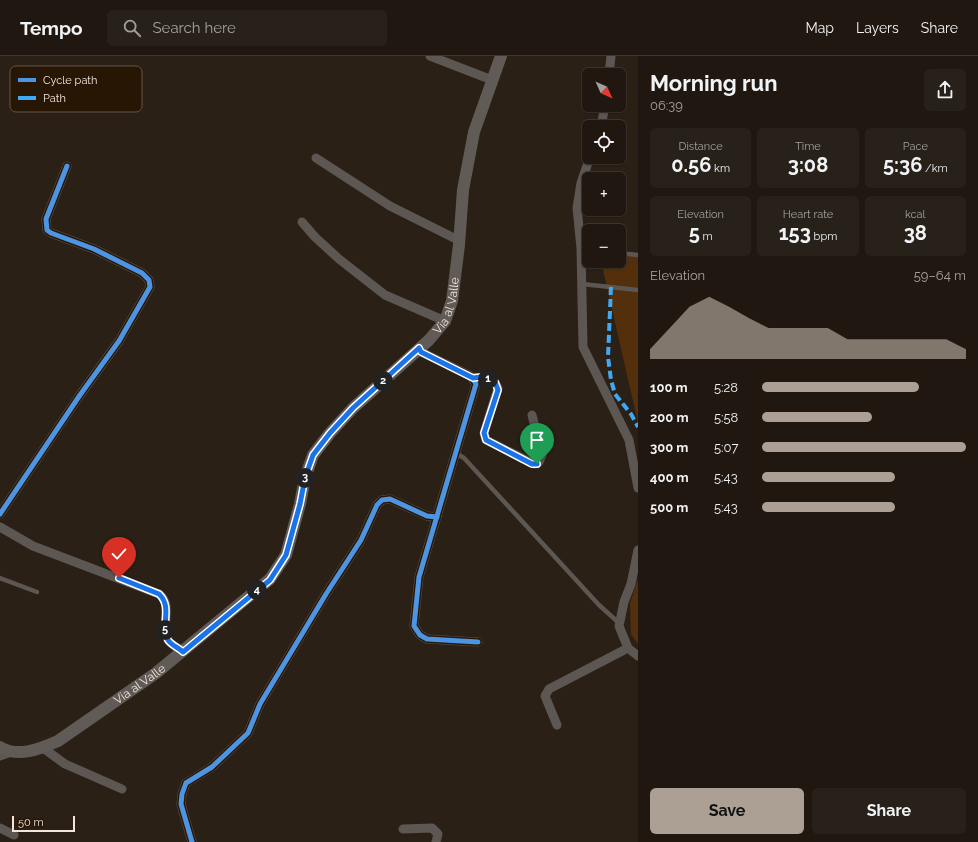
<!DOCTYPE html>
<meta charset="utf-8">
<style>
body{margin:0;font-family:Raleway,sans-serif;background:#282119;color:#f1f3f6;height:100vh;display:flex;flex-direction:column;font-size:15px;white-space:nowrap}
*{box-sizing:border-box;margin:0}
p{font-size:13px;color:#a2a09f}
.icon{flex:none;width:22px;height:22px;fill:none;stroke:currentColor;stroke-width:2;stroke-linecap:round;stroke-linejoin:round}
.map{position:relative;flex:1;overflow:hidden}
.side{display:flex;flex-direction:column;background:#201810;width:340px}
.side>*{flex:none}
.needle{width:26px;rotate:135deg}
.fabs{position:absolute;left:582px;top:12px;display:grid;gap:8px}
.fabs a{display:grid;place-items:center;width:44px;height:44px;border-radius:6px;background:#201810;box-shadow:0 1px 3px #0004,0 0 0 1px #3d3730;font-size:20px}
.scale{position:absolute;left:12px;bottom:10px;width:63px;box-sizing:border-box;padding-left:4px;border:2px solid #f2e5da;border-top:0;font-size:11px;line-height:14px;white-space:nowrap;color:#f2e5da;-webkit-text-stroke:3px #281605;paint-order:stroke}
.pin{position:absolute;display:grid;place-items:center;width:34px;height:34px;color:#fff;margin:-41px -17px;border-radius:50% 50% 50% 0;rotate:-45deg;box-shadow:0 0 4px #0007}
.pin .icon{rotate:45deg}
.km{position:absolute;width:20px;height:20px;margin:-10px;border-radius:50%;background:#222;color:#fff;font-size:11px;line-height:20px;text-align:center}
.round{display:grid;place-items:center;flex:none;width:42px;height:42px;border-radius:6px;background:#282119}
.overview{display:flex;align-items:center;justify-content:space-between;height:68px;padding:0 12px}
h1{font-size:22px;font-weight:700;line-height:30px}
.figures{display:grid;grid-template-columns:repeat(3,1fr);gap:6px;height:68px;padding:4px 12px}
.figures div{display:grid;align-content:center;border-radius:6px;background:#282119;text-align:center}
.figures b{font-size:20px;font-weight:700}
.figures small{font-size:11px;font-weight:400}
.figures p{font-size:11px}
.chart{height:112px;padding:8px 12px}
.chart p{display:flex;justify-content:space-between}
.chart svg{width:100%;height:72px;margin-top:4px;fill:#aca095;opacity:.7}
.primary-button{display:flex;gap:8px;margin-top:auto;padding:8px 12px}
.primary-button a{flex:1;height:46px;border-radius:6px;background:#aca095;color:#111;font-size:16px;font-weight:700;line-height:46px;text-align:center}
.primary-button a+a{background:#282119;color:#f1f3f6}
ul{padding:0 12px;list-style:none;font-size:13px}
li{display:grid;grid-template-columns:64px 48px 1fr;align-items:center;height:30px}
li i{height:10px;border-radius:5px;background:#aca095}
header{display:flex;align-items:center;gap:24px;box-sizing:border-box;height:56px;padding:0 20px;background:#201810;border-bottom:1px solid #3d3730}
header strong{font-size:19px}
nav{display:flex;gap:22px;margin-inline-start:auto;font-size:14px}
.search{width:280px;height:36px;background:#282119;display:flex;align-items:center;gap:10px;box-sizing:border-box;padding:0 14px;border-radius:6px;color:#a2a09f;font-size:15px}
main{display:flex;flex:1;min-height:0}
.map>svg:first-child{display:block}
.green{fill:#53300b}
.lines{fill:none;stroke-linecap:round;stroke-linejoin:round}
.service{stroke:#5c5753;stroke-width:4.5}
.minor{stroke:#5c5753;stroke-width:9}
.secondary{stroke:#605b56;stroke-width:12}
.quiet{stroke:#3fa9f5;stroke-width:4;stroke-dasharray:8 4;stroke-linecap:butt}
.cycleway-casing{stroke:#281605;stroke-width:8}
.cycleway{stroke:#4d94e3;stroke-width:5}
.route-casing{stroke:#fff;stroke-width:8}
.route{stroke:#1a73e8;stroke-width:5}
.labels{text-anchor:middle;dominant-baseline:central;stroke-width:4;stroke-linejoin:round;paint-order:stroke}
.street-label{font-size:12px;fill:#f2e5da;stroke:#281605}
.key{fill:#281605;stroke:#655445;stroke-width:1}
.key-label{font-size:11px;fill:#f2e5da}
</style>
<header>
<strong>Tempo</strong>
<div class="search"><svg class="icon" aria-label="search" viewBox="0 0 24 24"><circle cx="10" cy="10" r="6"/><path d="M15 15l6 6"/></svg>Search here</div>
<nav><a>Map</a><a>Layers</a><a>Share</a></nav>
</header>
<main>
<div class="map">
<svg width="638" height="786" viewBox="0 0 638 786">
<rect width="100%" height="100%" fill="#2a2016"/>
<g class="green">
<polygon points="619,197 638,199 638,367 601,205 619,205"/>
<polygon points="638,523 638,588 631,578 630,547"/>
</g>
<g class="lines">
<g class="service">
<polyline points="619,197 638,199"/>
<polyline points="582,228 638,234"/>
<polyline points="456,397 464,402 599,549 619,567"/>
<polyline points="0,522 37,536"/>
</g>
<g class="minor">
<polyline points="430,0 492,24"/>
<polyline points="609,19 611,0"/>
<polyline points="601,71 605,49"/>
<polyline points="590,101 581,127 577,152 581,192 583,291 629,384 638,432"/>
<polyline points="316,102 390,150 460,185"/>
<polyline points="302,166 315,181 339,203 385,239 445,265"/>
<polyline points="419,293 421,296 471,320 476,328 419,521 414,570 420,579 427,583 478,586"/>
<path d="M473 322C483 321 494 322 498 332L484 377 486 384 534 408 539 406 542 399 532 359"/>
<polyline points="0,458 80,339 119,285 150,231 149,224 142,217 94,193 51,177 47,174 46,163 67,110"/>
<path d="M0 471 33 490 159 538C174 550 160 569 168 584 171 589 179 592 183 596"/>
<polyline points="638,494 631,528 624,546 619,570 628,592 638,600"/>
<polyline points="557,669 545,640 549,633 628,592"/>
<polyline points="43,692 65,708 122,733"/>
<polyline points="0,700 14,695"/>
<polyline points="0,772 14,779"/>
<polyline points="403,773 432,772 438,778 436,786"/>
<polyline points="192,786 181,748 182,738 186,727 212,711 248,677 260,648 326,538 361,484 377,449 382,444 390,443 427,460 437,461"/>
</g>
<path class="secondary" id="s1" d="M0 691C18 702 40 693 58 685L156 617 270 523 286 499 300 448 305 422 313 399 330 377 353 352 429 284 445 265 452 245 459 189 463 134 474 76 501 0"/>
<polyline class="quiet" points="611,231 608,301 611,324 615,338 631,358 638,371"/>
<defs>
<g id="cycleway">
<polyline points="419,293 421,296 471,320 476,328 419,521 414,570 420,579 427,583 478,586"/>
<polyline points="0,458 80,339 119,285 150,231 149,224 142,217 94,193 51,177 47,174 46,163 67,110"/>
<polyline points="192,786 181,748 182,738 186,727 212,711 248,677 260,648 326,538 361,484 377,449 382,444 390,443 427,460 437,461"/>
</g>
</defs>
<use href="#cycleway" class="cycleway-casing"/>
<use href="#cycleway" class="cycleway"/>
</g>
<g class="lines">
<defs>
<path id="route" d="M119 522 159 538C173 551 160 569 168 584 171 589 179 592 183 596L270 524 286 499 300 448 305 422 313 399 330 377 353 352 419 292 421 296 473 322 482 321 495 326 498 334 484 377 486 384 532 408H537"/>
</defs>
<use href="#route" class="route-casing"/>
<use href="#route" class="route"/>
</g>
<g class="labels">
<g class="street-label">
<text stroke="none"><textPath href="#s1" startOffset="664">Via al Valle</textPath></text>
<text stroke="none"><textPath href="#s1" startOffset="160">Via al Valle</textPath></text>
</g>
</g>
<rect x="10" y="10" width="132" height="46" rx="6" class="key"/>
<rect x="18" y="22" width="18" height="4" fill="#4d94e3"/>
<rect x="18" y="40" width="18" height="4" fill="#3fa9f5"/>
<g class="key-label">
<text x="43" y="28">Cycle path</text>
<text x="43" y="46">Path</text>
</g>
</svg>
<div class="fabs">
<a><svg class="needle" viewBox="-14 -14 28 28"><path d="M0-13l5 13h-10z" fill="#e53935"/><path d="M0 13l5-13h-10z" fill="#a2a09f"/></svg></a>
<a><svg class="icon" aria-label="locate" viewBox="0 0 24 24"><circle cx="12" cy="12" r="6"/><path d="M12 2v4M12 18v4M2 12h4M18 12h4"/></svg></a>
<a>+</a>
<a>−</a>
</div>
<div class="scale">50 m</div>
<div class="pin" style="left:537px;top:408px;background:#1e9e55"><svg class="icon" aria-label="arrive" viewBox="0 0 24 24"><path d="M6 21V4h12l-3 4 3 4H6"/></svg></div>
<div class="pin" style="left:119px;top:522px;background:#d93025"><svg class="icon" aria-label="check" viewBox="0 0 24 24"><path d="M5 12l5 5 9-10"/></svg></div>
<b class="km" style="left:488px;top:323px">1</b>
<b class="km" style="left:383px;top:325px">2</b>
<b class="km" style="left:305px;top:422px">3</b>
<b class="km" style="left:257px;top:534px">4</b>
<b class="km" style="left:165px;top:574px">5</b>
</div>
<section class="side">
<div class="overview"><div><h1>Morning run</h1><p>06:39</p></div><a class="round"><svg class="icon" aria-label="share" viewBox="0 0 24 24"><path d="M12 15V3M7 8l5-5 5 5M5 13v7h14v-7"/></svg></a></div>
<div class="figures">
<div><p>Distance</p><b>0.56<small> km</small></b></div>
<div><p>Time</p><b>3:08</b></div>
<div><p>Pace</p><b>5:36<small> /km</small></b></div>
</div>
<div class="figures">
<div><p>Elevation</p><b>5<small> m</small></b></div>
<div><p>Heart rate</p><b>153<small> bpm</small></b></div>
<div><p>kcal</p><b>38</b></div>
</div>
<div class="chart"><p><span>Elevation</span>59–64 m</p>
<svg viewBox="0 0 160 44" preserveAspectRatio="none"><path d="M0 44V38L10 25L20 12L30 6L40 12L50 19L60 25L70 25L80 25L90 25L100 32L110 32L120 32L130 32L140 32L150 32L160 38V44z"/></svg>
</div>
<ul>
<li><b>100 m</b>5:28<i style="width:77%"></i></li>
<li><b>200 m</b>5:58<i style="width:54%"></i></li>
<li><b>300 m</b>5:07<i style="width:100%"></i></li>
<li><b>400 m</b>5:43<i style="width:65%"></i></li>
<li><b>500 m</b>5:43<i style="width:65%"></i></li>
</ul>
<div class="primary-button"><a>Save</a><a>Share</a></div>
</section>
</main>
